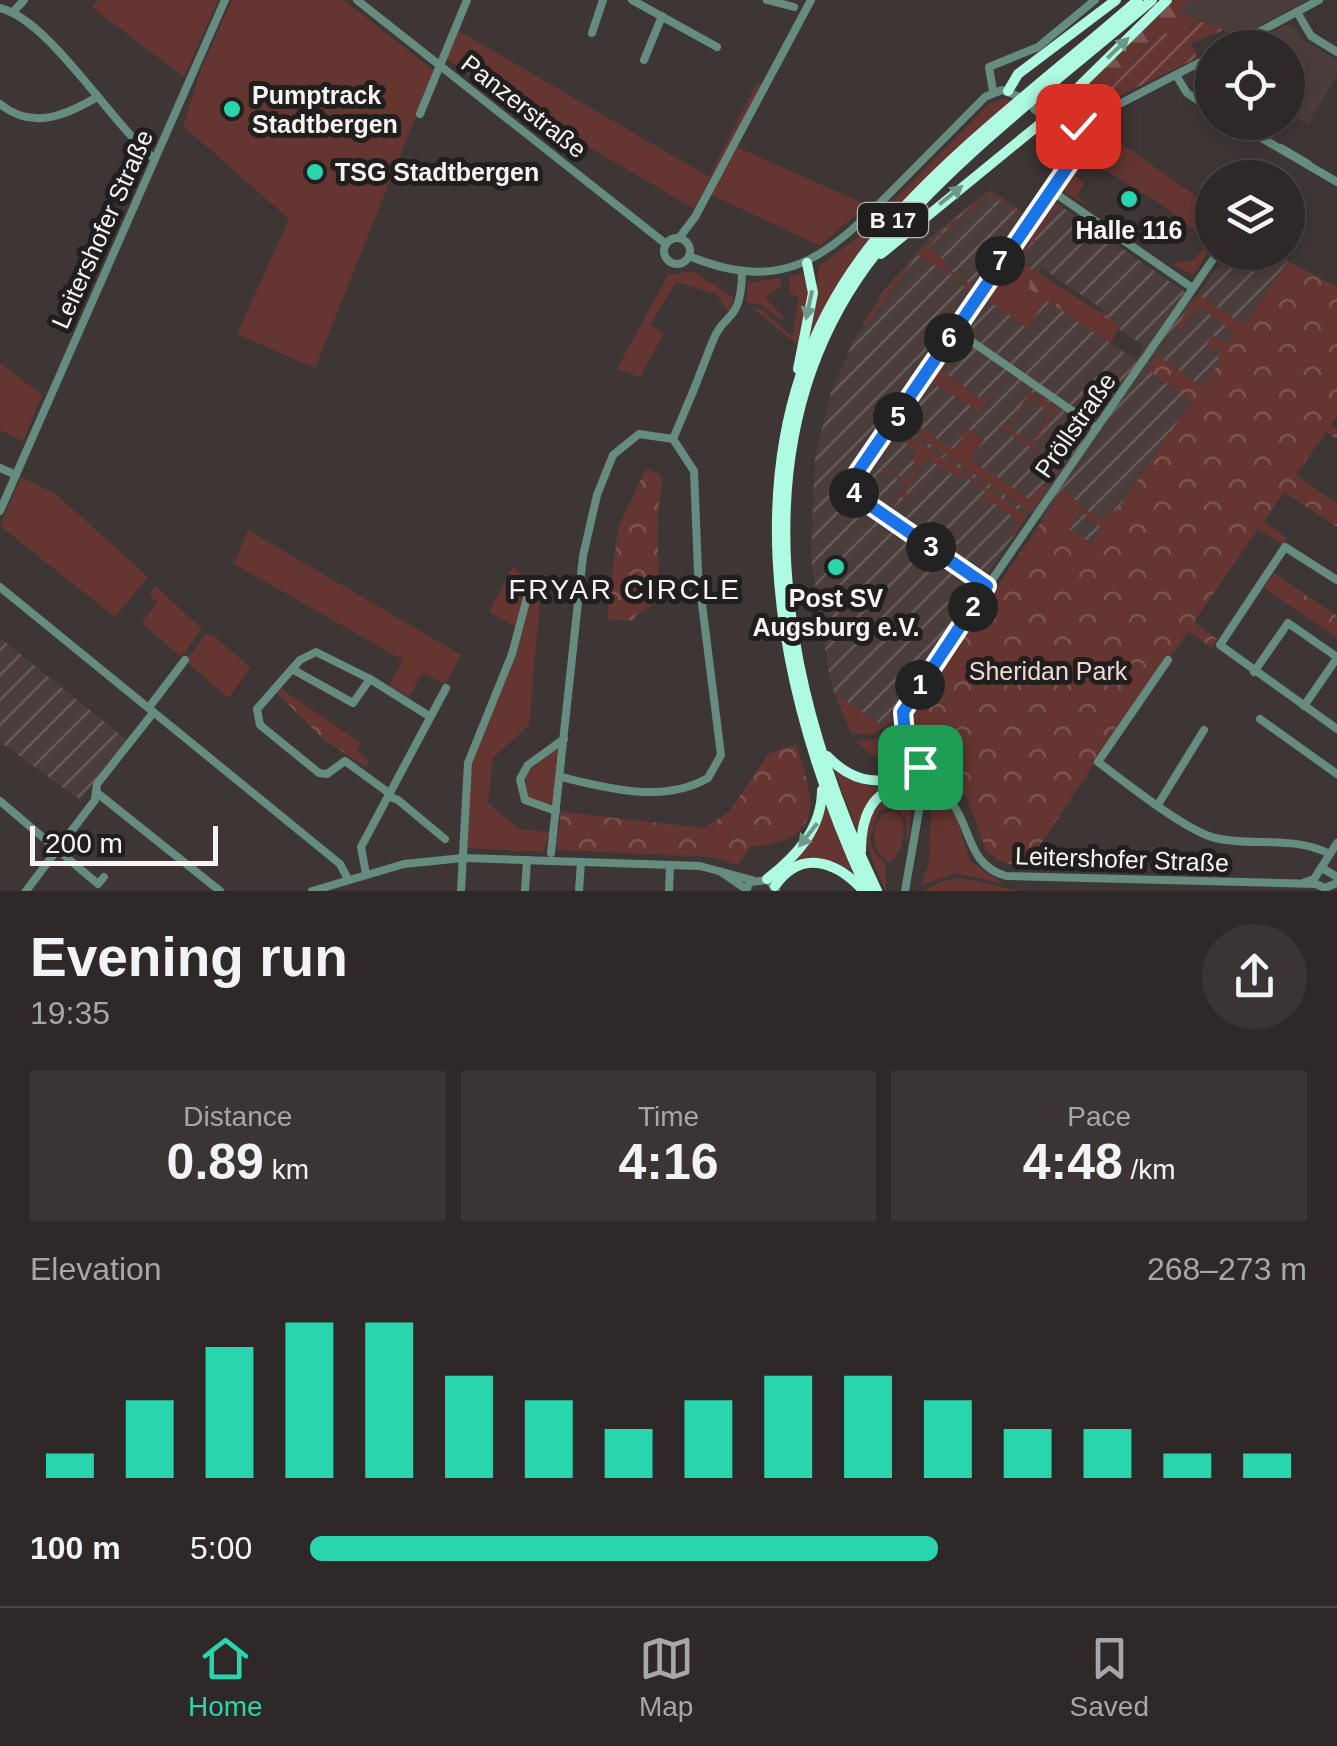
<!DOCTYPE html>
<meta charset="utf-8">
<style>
body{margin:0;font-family:Helvetica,sans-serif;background:#3a3434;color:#f1f3f6;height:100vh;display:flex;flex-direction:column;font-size:38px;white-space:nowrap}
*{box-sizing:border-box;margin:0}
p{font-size:32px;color:#a7a6a8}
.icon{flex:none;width:55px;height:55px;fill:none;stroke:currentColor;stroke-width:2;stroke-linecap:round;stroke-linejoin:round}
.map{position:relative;height:891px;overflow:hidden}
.details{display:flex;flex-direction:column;background:#2e2828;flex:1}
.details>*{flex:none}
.fabs{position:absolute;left:1195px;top:30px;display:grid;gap:20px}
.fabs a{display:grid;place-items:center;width:110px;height:110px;border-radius:50%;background:#2e2828;box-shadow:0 5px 15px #0003,0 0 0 2px #494445;font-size:50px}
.scale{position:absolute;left:30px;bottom:25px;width:188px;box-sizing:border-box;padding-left:10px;border:5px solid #f8f4f3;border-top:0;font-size:28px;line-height:35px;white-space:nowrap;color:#f8f4f3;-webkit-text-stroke:8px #211e1e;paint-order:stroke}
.pin{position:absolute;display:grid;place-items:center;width:85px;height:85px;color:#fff;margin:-42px;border-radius:20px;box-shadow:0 5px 15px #0006}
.km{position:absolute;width:50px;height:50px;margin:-25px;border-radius:50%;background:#222;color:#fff;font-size:28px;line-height:50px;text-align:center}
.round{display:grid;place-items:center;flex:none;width:105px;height:105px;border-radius:52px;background:#3a3434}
.summary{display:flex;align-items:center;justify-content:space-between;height:170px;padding:0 30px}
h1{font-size:55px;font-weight:700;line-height:75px}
.metrics{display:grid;grid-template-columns:repeat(3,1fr);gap:15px;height:170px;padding:10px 30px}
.metrics div{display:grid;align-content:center;border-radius:0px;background:#3a3434;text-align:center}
.metrics b{font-size:50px;font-weight:700}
.metrics small{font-size:28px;font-weight:400}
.metrics p{font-size:28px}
.chart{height:280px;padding:20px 30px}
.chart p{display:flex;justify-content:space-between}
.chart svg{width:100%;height:180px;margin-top:10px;stroke:#29d5ad;stroke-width:6}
ul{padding:0 30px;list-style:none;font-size:32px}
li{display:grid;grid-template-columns:160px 120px 1fr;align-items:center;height:75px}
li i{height:25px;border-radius:12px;background:#29d5ad}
.tabs{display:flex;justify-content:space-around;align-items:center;height:140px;border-top:2px solid #494445;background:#2e2828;font-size:28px;color:#a7a6a8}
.tabs a{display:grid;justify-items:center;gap:5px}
.tabs .current{color:#29d5ad}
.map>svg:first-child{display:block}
.built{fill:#4b3d3b}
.industrial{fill:url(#industrial-furrows);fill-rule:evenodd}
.grass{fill:#653631}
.forest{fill:url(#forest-firs)}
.park{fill:url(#park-crowns)}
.garden{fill:url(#garden-furrows)}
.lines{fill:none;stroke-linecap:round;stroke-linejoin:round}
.minor{stroke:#668c7f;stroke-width:8}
.highway{stroke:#affbe2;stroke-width:10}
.oneway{fill:#6f988a}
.route-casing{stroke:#fff;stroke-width:20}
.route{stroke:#1a73e8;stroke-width:12}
.poi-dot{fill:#29d5ad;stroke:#211e1e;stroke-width:4}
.labels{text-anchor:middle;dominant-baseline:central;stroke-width:10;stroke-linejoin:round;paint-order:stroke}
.shield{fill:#211e1e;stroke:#b8b4b3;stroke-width:2.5}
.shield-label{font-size:22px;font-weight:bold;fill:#f8f4f3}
.poi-label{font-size:25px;font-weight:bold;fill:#f8f4f3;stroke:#211e1e;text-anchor:start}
.street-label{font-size:25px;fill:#f8f4f3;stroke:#211e1e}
.park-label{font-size:25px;fill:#f0d9d5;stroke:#211e1e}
.neighbourhood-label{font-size:28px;letter-spacing:2.5px;fill:#f8f4f3;stroke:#211e1e}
</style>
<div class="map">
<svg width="1337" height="891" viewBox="0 0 1337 891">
<defs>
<pattern id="industrial-furrows" width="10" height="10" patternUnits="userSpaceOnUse" patternTransform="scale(2.5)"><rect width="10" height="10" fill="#4b3d3b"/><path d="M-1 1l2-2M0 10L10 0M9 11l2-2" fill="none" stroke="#665a58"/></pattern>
<pattern id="forest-firs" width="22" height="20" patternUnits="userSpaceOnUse" patternTransform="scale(2.5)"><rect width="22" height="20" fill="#653631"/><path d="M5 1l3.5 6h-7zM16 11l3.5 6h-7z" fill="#7c544f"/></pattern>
<pattern id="park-crowns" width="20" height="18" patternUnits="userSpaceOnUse" patternTransform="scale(2.5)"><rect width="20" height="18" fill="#653631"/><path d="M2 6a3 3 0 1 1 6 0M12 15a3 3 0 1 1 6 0" fill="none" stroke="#7c544f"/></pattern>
<pattern id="garden-furrows" width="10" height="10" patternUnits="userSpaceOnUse" patternTransform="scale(2.5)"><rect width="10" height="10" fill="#653631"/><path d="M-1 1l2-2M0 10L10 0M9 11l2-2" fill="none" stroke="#7c544f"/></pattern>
</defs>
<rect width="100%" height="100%" fill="#3d3635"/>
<g class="built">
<polygon points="1190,0 1307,0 1239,37 1180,11"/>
<polygon points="1286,25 1293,26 1301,39 1337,60 1337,75 1308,124 1288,113 1288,48 1242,47"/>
</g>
<g class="industrial">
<path d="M990 190 1038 223 1056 203 1195 299 1228 253H1274L1288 261 1202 387 1156 356 1148 368 1192 401 1090 549 1030 512 882 727 834 693 829 673 811 558 815 457 831 392 853 342 880 296 929 238ZM1042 268 1105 311 1101 317 1144 346 1136 360 1029 288Z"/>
<polygon points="0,638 127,740 80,800 0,742"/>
</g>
<g class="grass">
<polygon points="98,0 218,0 184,77 92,7"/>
<polygon points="232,0 344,0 434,71 315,368 237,334 289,219 183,126 201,69"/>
<polygon points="459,31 709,177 754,88 766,79 684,226 700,195 693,208 485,86 447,59"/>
<path d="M1004 98 1014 102C929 179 855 239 807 345L819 266 856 239 988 105Z"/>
<polygon points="1110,136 1212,207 1212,247 1193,275 1171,264 1193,260 1209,242 1161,204 1087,159 1075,175 1084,184 1077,195 1089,207 1064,191 1084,157 1099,150"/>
<polygon points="737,147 867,205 820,246 710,194"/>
<path d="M990 190 1021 213 1009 209 1011 206 1004 201 1001 204 994 194 990 198 987 195 976 203 978 207 959 215 951 231 944 226 939 232 949 235 938 236 929 248 946 261 944 266 975 288 972 292 963 286 965 282 917 255 867 325 863 323C898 267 940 231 990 190Z"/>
<polygon points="1052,203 1063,207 1059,212 1055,209 1046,222 1049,225 1044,225 1034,239 1037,242 1032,242 1019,260 1032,270 1046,300 1027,328 986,299"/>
<polygon points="693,271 733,297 730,314 716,294 676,282 650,325 664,333 640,377 617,369 668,275"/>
<polygon points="802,273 810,287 797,344 752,308 763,310 792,337 799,297 790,293 789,277"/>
<polygon points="781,278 782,285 765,297 784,318 781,320 762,305 746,302 748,283"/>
<polygon points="1199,295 1245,326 1222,360 1218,357 1222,349 1218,347 1215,352 1207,344 1213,335 1227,344 1233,331 1198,306 1180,330 1176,327"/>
<polygon points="948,353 952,356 942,371 983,400 997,386 979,411 929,381"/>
<polygon points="0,363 42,395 23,441 0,430"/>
<polygon points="1031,391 1035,394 1008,426 1029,444 1047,418 1037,411 1048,416 1051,410 1035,404 1041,397 1061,411 1054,413 1046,425 1049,429 1045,427 1040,434 1043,437 1039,435 1034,442 1036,449 1046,457 1050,454 1048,458 1059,465 1064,463 1053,479 1048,476 1055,465 995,424 1005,428"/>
<polygon points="909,409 913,414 910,420 953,450 968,429 984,440 971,460 1031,500 1042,485 1047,488 1030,512 900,423"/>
<polygon points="897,426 1027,516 1015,534 1011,532 1018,520 988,499 979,508 986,491 963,475 959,479 931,460 930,453 911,480 914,486 909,485 905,499 901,497 894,507 895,512 890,510 907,485 873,462 875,458 878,465 907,480 918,465 912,460 918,451 897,437 890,446 886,443"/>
<polygon points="21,477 57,495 148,577 115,617 0,526"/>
<polygon points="1064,489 1082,507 1086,504 1068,528 1091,544 1102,528 1083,513 1088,506 1087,510 1094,515 1097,512 1102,521 1111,508 1116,512 1090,549 1044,518"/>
<polygon points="248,530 461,655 445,685 423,672 409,697 389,686 403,660 234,564"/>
<polygon points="513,566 529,583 518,628 489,612"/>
<polygon points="156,586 202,629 181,657 142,623 157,602 149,595"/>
<polygon points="535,587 541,588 529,725 493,758 488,803 519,829 550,832 543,852 466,848 472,764 514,660"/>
<polygon points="206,634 213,635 251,668 228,698 186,661"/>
<polygon points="834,693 882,726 890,714 892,721 872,735 851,733"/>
<polygon points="895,726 904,761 874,757 855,741 875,739"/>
<polygon points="556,749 560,750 554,802 539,805 527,796 525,775"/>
<polygon points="834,770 868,786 902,783 872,799 857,830"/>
<path d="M900 792 912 804 907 849 906 820 896 807 879 811 870 839 873 850 886 866V891C868 853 849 813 900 792Z"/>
<polygon points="943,800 956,815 970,861 1004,884 956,873 921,885 929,863 931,810"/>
<polygon points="827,805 853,874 835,861 788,864 816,833"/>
<path d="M895 811 902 818C905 835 904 854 888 862 871 851 870 828 883 813Z"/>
<polygon points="961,878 1019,891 924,891 940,882"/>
</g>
<g class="forest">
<polygon points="1174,0 1190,0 1180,11 1198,20 1172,40 1162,29 1090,110 1082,117 1068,117 1069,102"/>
<polygon points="1032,269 1114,321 1119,326 1112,342 1103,339 1029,288"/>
</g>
<g class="park">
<polygon points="1288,261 1337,287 1337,416 1331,425 1337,429 1337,439 1326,432 1296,475 1337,504 1337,527 1284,492 1264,522 1287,538 1282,545 1258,529 1194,622 1217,639 1212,648 1188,631 1170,657 1165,657 1024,869 998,860 986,850 967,798 950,782 943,764 925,753 913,719 915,708 1044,518 1090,549 1192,401 1147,369 1157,355 1202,387"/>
<path d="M646 469 658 473 663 482C654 520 658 560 661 600L636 615 635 621 607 619 618 527Z"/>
<polygon points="1274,573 1337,616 1337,638 1264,588"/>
<polygon points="277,686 361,743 357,750 369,762 366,767 323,739 274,690"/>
<path d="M796 744C815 803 826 839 750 847L738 865 712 857 556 850 561 812 704 828 729 812 768 754Z"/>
</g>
<polygon class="garden" points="1198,20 1224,30 1191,43 1197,58 1090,110 1163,29 1172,40 1183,26 1190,29"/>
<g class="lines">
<g class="minor">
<polyline points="357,0 666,244"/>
<polyline points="632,0 717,47"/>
<polyline points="767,0 794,7"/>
<path d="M0 8C50 20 111 124 155 159"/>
<polyline points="14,11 24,0"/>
<polyline points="1297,12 1311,36 1337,52"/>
<polyline points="592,33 603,0"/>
<polyline points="1229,48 1319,0"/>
<polyline points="644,60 662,16"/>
<polyline points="1176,75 1187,93 1212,110"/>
<polyline points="993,91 989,67 1038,47 1095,0"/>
<path d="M0 104C32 130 65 116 97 97"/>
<polyline points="1034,109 1059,128 1077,126 1212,56"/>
<polyline points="420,114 467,0"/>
<polyline points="1234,122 1337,182"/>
<polyline points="1281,148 1308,164"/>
<polyline points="1052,191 1191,287"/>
<polyline points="679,238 695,217 811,0"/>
<circle cx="677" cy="251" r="13"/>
<path d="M689 256C784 295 827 257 892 191 923 160 954 128 985 97L1002 90 1020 97"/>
<polyline points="955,330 1097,428"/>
<path d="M673 439C687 407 700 375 712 343 724 310 741 325 742 273"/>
<polyline points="0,468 16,475"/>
<polyline points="0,511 225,0"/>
<polyline points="1337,580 1285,547 1220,645 1337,729"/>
<polyline points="987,586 858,497 851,486 1070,163 1076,149 1064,129"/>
<polyline points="0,587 340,864 348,879"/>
<path d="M1168 660 1098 762C1125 782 1186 831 1215 838 1255 847 1292 835 1330 854"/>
<polyline points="292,669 353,703 370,679"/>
<polyline points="1254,672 1288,623 1337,657"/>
<polyline points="150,706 185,660"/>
<polyline points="1304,706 1337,658"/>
<polyline points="1260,719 1337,774"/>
<polyline points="918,768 902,723 905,706 1218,252"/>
<polyline points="918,768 934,772 937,790"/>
<path d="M937 790C975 813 960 863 1006 876L1316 884 1325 888 1337 883"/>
<polyline points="96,792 220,891"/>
<polyline points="389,793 345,761 327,774 319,773 260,725 257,709 300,660 316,652 370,679 429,716"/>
<polyline points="388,796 398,800 445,839"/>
<polyline points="0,801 98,884 104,877"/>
<polyline points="1159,803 1204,730"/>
<polyline points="556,811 525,800 520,779 528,765 564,739"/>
<path d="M551 853 583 556 597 495 613 455 639 434 673 439 694 471 698 572 721 755 708 778C663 804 607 788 561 777"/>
<polyline points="1322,868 1337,877"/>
<polyline points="721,872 746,889"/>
<polyline points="366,874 361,847 446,688"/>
<polyline points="1303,883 1314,879 1337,843"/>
<polyline points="26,891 95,800 97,784 153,713"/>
<polyline points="312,891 404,864 463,858 700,866 752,880"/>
<polyline points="461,891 468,763 512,654 531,583"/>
<polyline points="525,891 527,860"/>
<polyline points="579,891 581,862"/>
<polyline points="669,891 670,865"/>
<polyline points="746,891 750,882 769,880 776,891"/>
<polyline points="905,891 921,799"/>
</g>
<g class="highway">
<polyline points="1008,91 1018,74 1116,0"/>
<polyline points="1066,102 1063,116 1077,126"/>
<polyline points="881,254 1046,119 1167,0"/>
<polyline points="798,369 813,293 807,263"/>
<path d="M827 756C852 782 872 783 907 779"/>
<path d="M861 851C861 821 870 786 908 789"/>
<path d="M767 879C797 856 822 828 822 790"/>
<path d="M775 886C800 850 834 860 861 888"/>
<path d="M867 891C773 686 720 430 875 240 948 151 1052 76 1138 0"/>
<path d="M877 891C783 693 729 438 878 251 950 160 1063 77 1152 0"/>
</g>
</g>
<defs><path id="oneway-solid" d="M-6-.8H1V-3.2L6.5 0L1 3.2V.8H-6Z" transform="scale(2.5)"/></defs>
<g class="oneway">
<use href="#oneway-solid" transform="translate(1118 48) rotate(-44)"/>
<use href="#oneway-solid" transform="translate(951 195) rotate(-39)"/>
<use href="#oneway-solid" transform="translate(809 305) rotate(102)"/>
<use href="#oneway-solid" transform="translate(808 835) rotate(128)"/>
</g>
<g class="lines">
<defs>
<polyline id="route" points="920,767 905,734 903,712 987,586 858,497 851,482 1070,163 1076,149 1064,129 1078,126"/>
</defs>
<use href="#route" class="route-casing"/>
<use href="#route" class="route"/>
</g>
<g class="poi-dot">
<circle cx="232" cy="109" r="10"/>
<circle cx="315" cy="172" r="10"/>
<circle cx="1129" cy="199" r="10"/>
<circle cx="836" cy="567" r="10"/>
</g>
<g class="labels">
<rect class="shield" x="858" y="203" width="70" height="34" rx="8"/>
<g class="shield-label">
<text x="893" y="220">B 17</text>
</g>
<g class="poi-label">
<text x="252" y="95">Pumptrack<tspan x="252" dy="29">Stadtbergen</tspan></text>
<text x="335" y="172">TSG Stadtbergen</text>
<text x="1129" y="230" text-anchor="middle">Halle 116</text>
<text x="836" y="598" text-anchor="middle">Post SV<tspan x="836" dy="29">Augsburg e.V.</tspan></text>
</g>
<g class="street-label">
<text transform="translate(524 106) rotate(38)">Panzerstraße</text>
<text transform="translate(102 229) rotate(-66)">Leitershofer Straße</text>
<text transform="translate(1075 425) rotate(-55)">Pröllstraße</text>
<text transform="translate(1122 859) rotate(2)">Leitershofer Straße</text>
</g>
<g class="park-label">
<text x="1048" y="671">Sheridan Park</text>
</g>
<g class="neighbourhood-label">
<text x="625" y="589">FRYAR CIRCLE</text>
</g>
</g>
</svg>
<div class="fabs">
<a><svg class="icon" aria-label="locate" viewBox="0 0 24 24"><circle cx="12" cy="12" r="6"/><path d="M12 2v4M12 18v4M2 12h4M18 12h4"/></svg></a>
<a><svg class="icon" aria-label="layers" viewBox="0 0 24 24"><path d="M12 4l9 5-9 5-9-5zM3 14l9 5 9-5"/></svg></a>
</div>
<div class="scale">200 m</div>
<div class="pin" style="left:920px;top:767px;background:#1e9e55"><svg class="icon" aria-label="arrive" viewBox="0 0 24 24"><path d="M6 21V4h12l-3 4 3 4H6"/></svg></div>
<div class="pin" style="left:1078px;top:126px;background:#d93025"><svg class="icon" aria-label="check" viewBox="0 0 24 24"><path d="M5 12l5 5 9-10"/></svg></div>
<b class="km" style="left:920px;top:685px">1</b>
<b class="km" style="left:973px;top:607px">2</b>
<b class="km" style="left:931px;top:547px">3</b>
<b class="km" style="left:854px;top:493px">4</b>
<b class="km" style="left:898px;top:417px">5</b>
<b class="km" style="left:949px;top:338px">6</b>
<b class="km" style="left:1000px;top:261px">7</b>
</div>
<section class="details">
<div class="summary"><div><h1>Evening run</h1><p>19:35</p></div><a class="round"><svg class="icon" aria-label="share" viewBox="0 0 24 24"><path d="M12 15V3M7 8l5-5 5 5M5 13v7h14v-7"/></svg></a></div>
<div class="metrics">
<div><p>Distance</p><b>0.89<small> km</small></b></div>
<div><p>Time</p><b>4:16</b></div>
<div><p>Pace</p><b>4:48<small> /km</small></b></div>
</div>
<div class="chart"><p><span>Elevation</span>268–273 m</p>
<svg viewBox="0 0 160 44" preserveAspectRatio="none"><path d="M5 44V38M15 44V25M25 44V12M35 44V6M45 44V6M55 44V19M65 44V25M75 44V32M85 44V25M95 44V19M105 44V19M115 44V25M125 44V32M135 44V32M145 44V38M155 44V38"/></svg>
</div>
<ul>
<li><b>100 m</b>5:00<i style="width:63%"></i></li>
</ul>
</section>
<nav class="tabs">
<a class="current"><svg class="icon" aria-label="home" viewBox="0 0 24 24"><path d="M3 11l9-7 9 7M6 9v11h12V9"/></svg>Home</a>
<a><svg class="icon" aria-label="map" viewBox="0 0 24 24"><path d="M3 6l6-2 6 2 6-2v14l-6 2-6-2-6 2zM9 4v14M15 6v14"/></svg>Map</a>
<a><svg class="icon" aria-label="saved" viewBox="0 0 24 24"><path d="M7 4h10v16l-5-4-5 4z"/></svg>Saved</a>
</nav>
